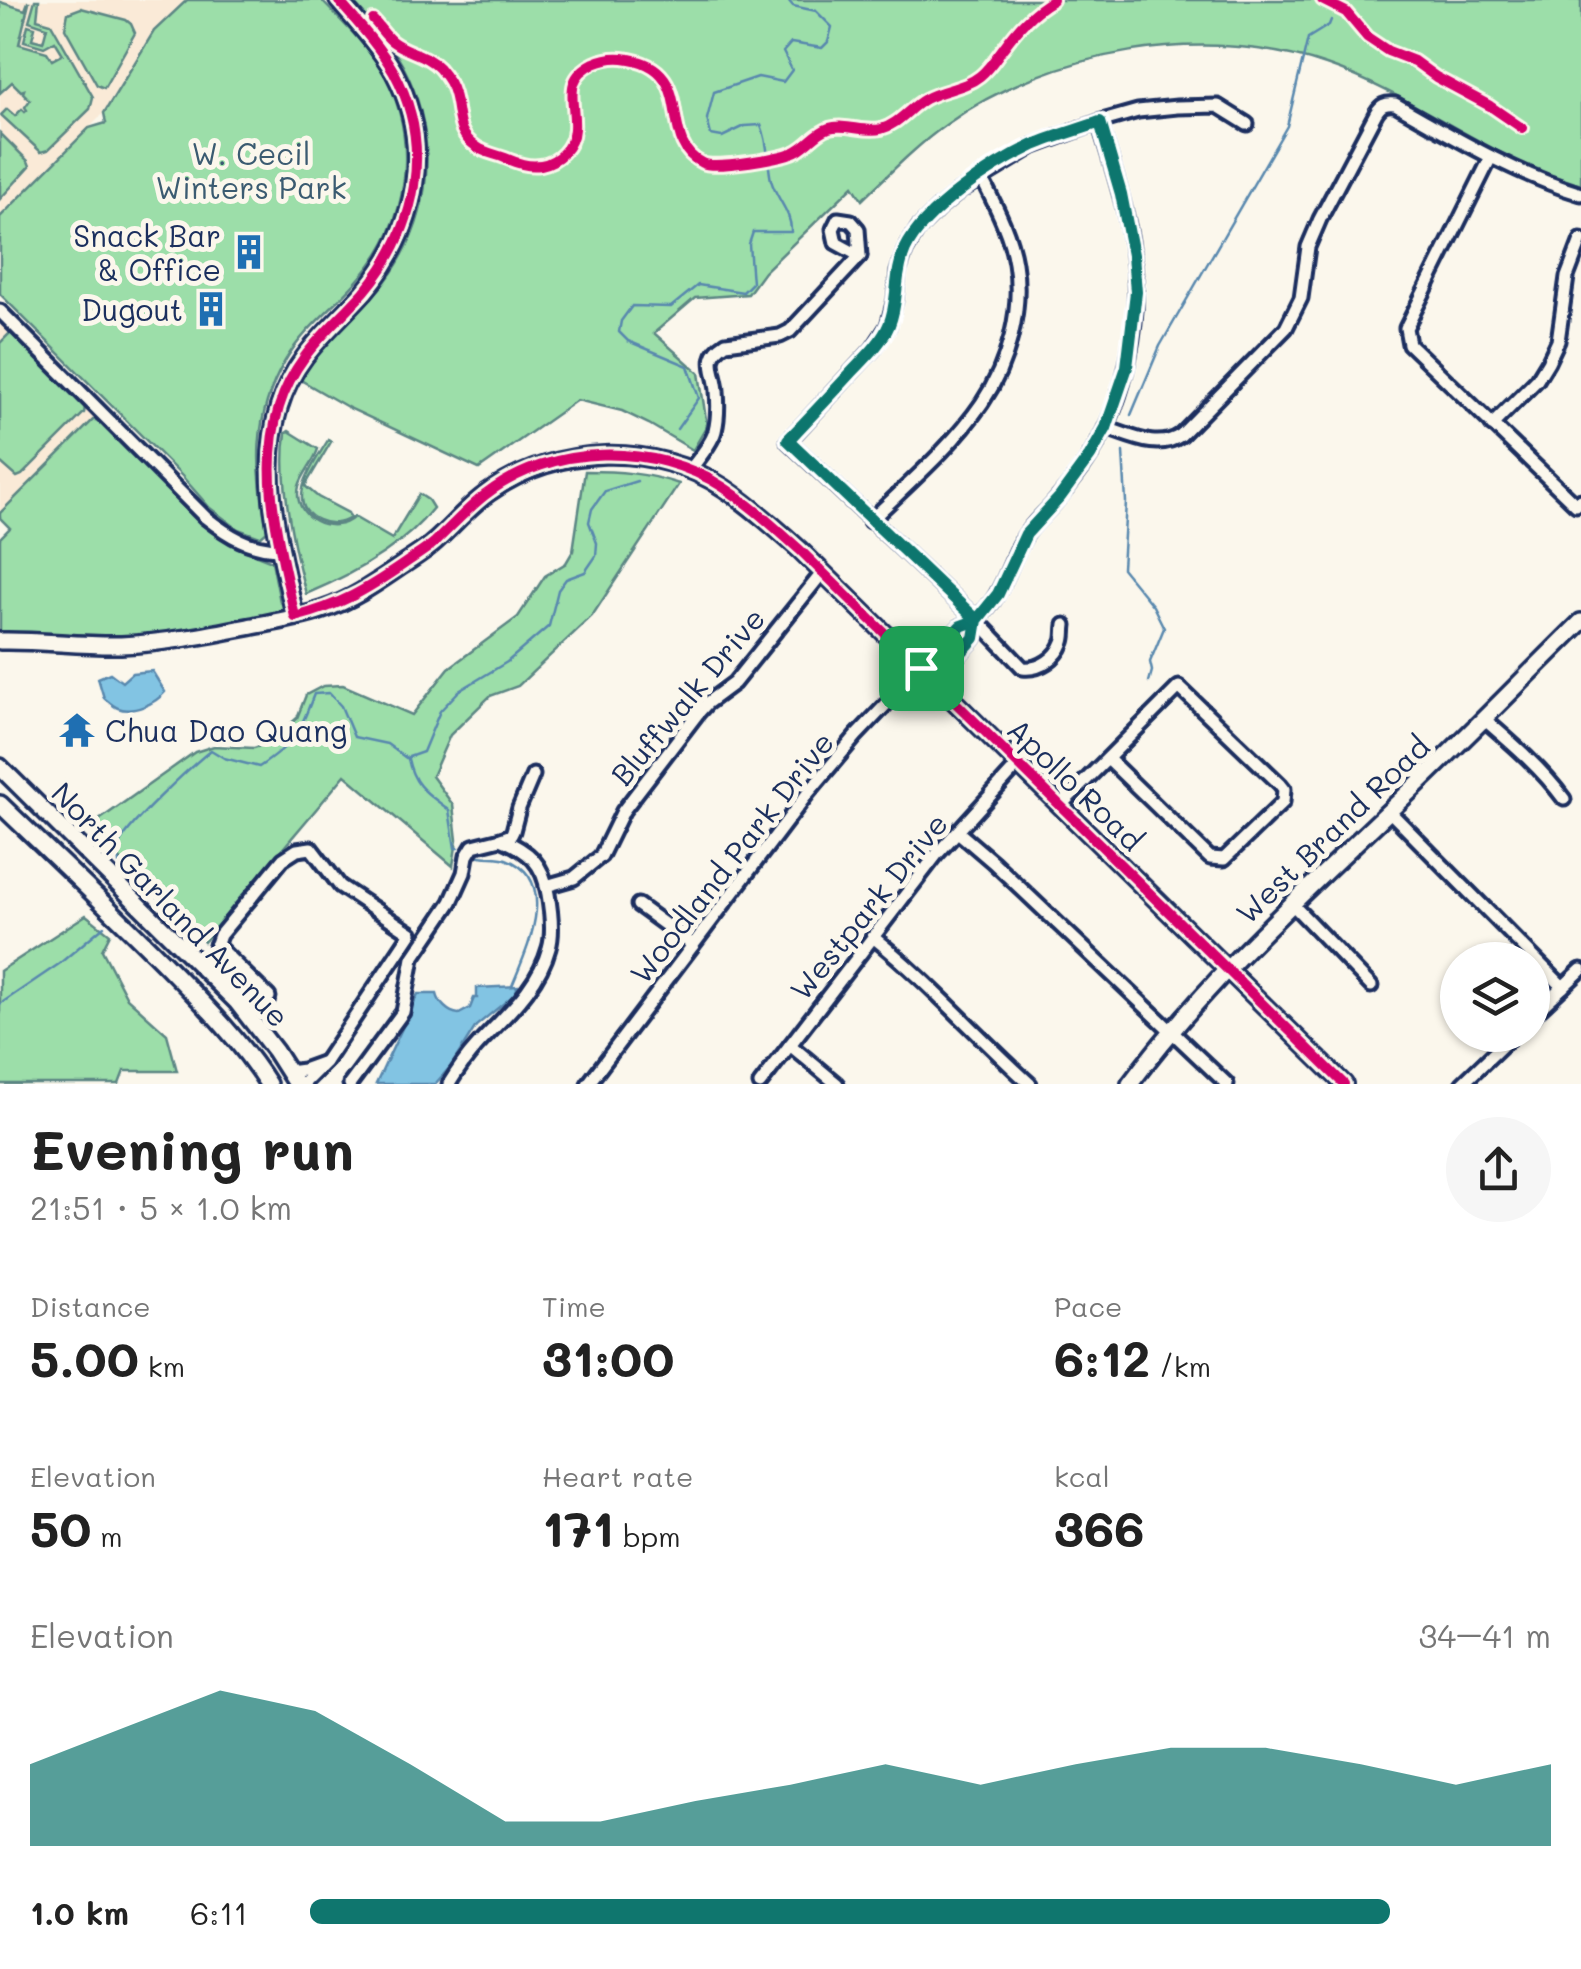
<!DOCTYPE html>
<meta charset="utf-8">
<style>
body{margin:0;font-family:Mali,sans-serif;background:#f6f6f6;color:#222;height:100vh;display:flex;flex-direction:column;font-size:38px;white-space:nowrap}
*{box-sizing:border-box;margin:0}
p{font-size:32px;color:#767676}
.icon{flex:none;width:55px;height:55px;fill:none;stroke:currentColor;stroke-width:2;stroke-linecap:round;stroke-linejoin:round}
.map{position:relative;height:1084px;overflow:hidden}
.panel{display:flex;flex-direction:column;background:#fff;flex:1}
.panel>*{flex:none}
.fabs{position:absolute;left:1440px;top:942px;display:grid;gap:20px}
.fabs a{display:grid;place-items:center;width:110px;height:110px;border-radius:50%;background:#fff;box-shadow:0 2px 8px #0004;font-size:50px}
.pin{position:absolute;display:grid;place-items:center;width:85px;height:85px;color:#fff;margin:-42px;border-radius:20px;box-shadow:0 5px 15px #0006}
.round{display:grid;place-items:center;flex:none;width:105px;height:105px;border-radius:52px;background:#f6f6f6}
.summary{display:flex;align-items:center;justify-content:space-between;height:170px;padding:0 30px}
h1{font-size:55px;font-weight:700;line-height:75px}
.metrics{display:grid;grid-template-columns:repeat(3,1fr);gap:15px;height:170px;padding:10px 30px}
.metrics div{display:grid;align-content:center}
.metrics b{font-size:50px;font-weight:700}
.metrics small{font-size:28px;font-weight:400}
.metrics p{font-size:28px}
.chart{height:280px;padding:20px 30px}
.chart p{display:flex;justify-content:space-between}
.chart svg{width:100%;height:180px;margin-top:10px;fill:#0f766e;opacity:.7}
ul{padding:0 30px;list-style:none;font-size:32px}
li{display:grid;grid-template-columns:160px 120px 1fr;align-items:center;height:75px}
li i{height:25px;border-radius:12px;background:#0f766e}
.map>svg:first-child{display:block}
.built{fill:#faead7}
.green{fill:#9cdea9;stroke:#5c8684;stroke-width:2.5}
.water{fill:#82c4e3;stroke:#5988ae;stroke-width:2.5}
.lines{fill:none;stroke-linecap:round;stroke-linejoin:round}
.stream{stroke:#5988ae;stroke-width:2.5}
.street-casing{stroke:#1b2f5e;stroke-width:19}
.secondary-casing{stroke:#1b2f5e;stroke-width:22}
.street{stroke:#fbf7ec;stroke-width:11}
.secondary{stroke:#fbf7ec;stroke-width:15}
.cycleway-casing{stroke:#fbf7ec;stroke-width:16}
.cycleway{stroke:#d6006c;stroke-width:10}
.route-casing{stroke:#fff;stroke-width:20}
.route{stroke:#0f766e;stroke-width:12}
.labels{text-anchor:middle;dominant-baseline:central;stroke-width:10;stroke-linejoin:round;paint-order:stroke}
.park-label{font-size:30px;fill:#3b5b71;stroke:#fbf7ec}
.poi-label{font-size:30px;fill:#1b2f5e;stroke:#fbf7ec;text-anchor:end}
.street-label{font-size:30px;fill:#1b2f5e;stroke:#fbf7ec}
</style>
<div class="map">
<svg width="1581" height="1084" viewBox="0 0 1581 1084">
<rect width="100%" height="100%" fill="#fbf7ec"/>
<filter id="ink" filterUnits="userSpaceOnUse"><feTurbulence type="fractalNoise" baseFrequency=".01" numOctaves="2"/><feDisplacementMap in="SourceGraphic" scale="20" xChannelSelector="R" yChannelSelector="G"/><feConvolveMatrix kernelMatrix="1 2 1 2 8 2 1 2 1" color-interpolation-filters="sRGB"/></filter>
<g filter="url(#ink)">
<g class="built">
<polygon points="0,0 187,0 154,31 108,109 0,217"/>
<polygon points="0,319 96,417 0,513"/>
</g>
<g class="green">
<polygon points="35,0 39,0 37,19 51,23 93,97 90,109 48,150 41,152 1,115 7,109 15,116 22,109 25,112 27,110 25,107 30,100 23,93 24,90 21,91 12,82 0,93 0,2 25,10 28,2 29,2 19,44 47,52 52,60 63,54 55,41 44,47 24,41 28,25 35,27 32,39 43,42 47,27 29,21"/>
<path d="M187 0H321C342 22 365 43 381 69 417 129 412 208 371 264 346 299 307 323 285 361 252 417 256 470 267 531L260 537 238 529 210 508 181 475 0 294V217L89 128 106 123 104 113 154 31Z"/>
<path d="M351 0H1581V185C1564 179 1547 174 1530 168 1514 161 1499 151 1483 143 1433 116 1380 83 1326 65 1207 24 1049 50 947 124 916 146 889 174 862 200L853 186 764 272 748 294 695 298 654 333 699 373 707 426 693 450 649 424 622 411 577 400 479 469 349 408 299 379C304 371 309 361 316 354 336 328 365 309 385 282 433 219 440 136 403 66 389 41 370 20 351 0Z"/>
<polygon points="81,8 126,20 131,24 135,33 104,88 97,85 65,28 68,13"/>
<polygon points="0,133 28,161 30,166 0,199"/>
<polygon points="9,334 14,334 85,407 84,413 22,475 17,477 0,462 0,343"/>
<polygon points="93,420 100,420 210,529 239,548 272,561 280,602 285,602 283,611 276,616 143,638 64,638 0,633 0,538 10,528 0,518 0,513"/>
<path d="M289 431 318 449C314 462 303 473 299 486 291 518 333 537 354 517L392 539 419 494 428 500 433 508C403 548 351 575 306 594 293 546 279 482 286 433Z"/>
<path d="M328 440 331 442 305 486 318 497 348 513 350 518C341 524 329 525 318 520 282 503 316 461 328 440Z"/>
<path d="M585 471C618 471 647 473 679 484L592 616 518 686 490 696 450 735 432 776 453 805 457 840 453 866 345 775 204 942 88 828 195 752 214 746 254 748 269 743 297 718 306 695 323 686 343 685 412 715 449 668 518 617 545 576 566 563 573 551Z"/>
<polygon points="86,915 110,934 102,950 127,998 167,1034 177,1071 124,1071 119,1084 0,1084 0,971"/>
</g>
<g class="water">
<path d="M152 671 165 692C156 703 133 714 118 708 113 706 109 702 104 698L98 678 110 673 122 682 132 673Z"/>
<path d="M518 986 515 994 476 1026 451 1066 435 1084H376L418 994H437C439 1003 448 1013 459 1014L470 1008 474 998H477V988Z"/>
</g>
<g class="lines">
<g class="stream">
<polyline points="1131,415 1160,346 1287,126 1308,38 1329,25 1331,20"/>
<path d="M677 429 699 398 688 366 628 341 619 332 621 321 632 306 671 307 698 285 743 292 752 283 749 244 753 232H791C792 212 776 199 771 180 767 162 769 143 761 125L745 126 722 137 711 135 707 119 714 92 758 77 783 82 792 70 783 52 791 43 822 48 828 42 832 27 816 11 793 6 788 0"/>
<polyline points="1123,452 1126,502 1122,568 1153,606 1164,628 1150,662 1152,671 1149,682"/>
<path d="M408 759C414 787 427 793 449 810L455 848H458"/>
<path d="M475 855C486 858 497 856 506 859 561 880 527 949 512 986"/>
<path d="M119 864C119 859 117 853 118 848 121 830 194 764 211 750L224 758 259 767C295 743 299 733 314 694L329 693 341 706 354 737 387 744 406 758 423 752 440 711 459 691 507 662 549 626 558 590 566 579 585 572 596 556 597 543 589 522 592 509 605 491 637 481"/>
<polyline points="0,1004 59,964 104,926"/>
</g>
<defs>
<g id="street">
<polyline points="1491,157 1406,328 1409,344 1576,505 1581,500"/>
<polygon points="838,219 851,221 858,229 860,256 836,243 833,229"/>
<path d="M0 311 205 517C229 536 250 549 281 549"/>
<polyline points="1492,425 1537,380 1548,362 1558,341 1567,277 1581,240"/>
<path d="M1106 428C1131 436 1158 451 1181 435L1286 328 1301 298 1308 247 1320 219 1376 113C1381 105 1385 103 1395 104 1455 138 1515 174 1581 194"/>
<path d="M689 471C697 461 712 443 715 431 718 419 718 403 717 391 716 370 702 358 726 343L780 336 790 331 860 256"/>
<path d="M870 521C908 484 952 447 982 403 1008 365 1023 309 1015 263 1010 232 995 205 981 177"/>
<path d="M1065 625C1064 631 1065 637 1063 642 1057 658 1040 670 1023 668L977 620 788 441 873 349 888 326 895 300 898 272 905 251 918 229 938 209 960 191 1034 146 1099 122 1138 111 1177 107 1218 106 1247 124"/>
<polyline points="935,681 974,638 977,620"/>
<path d="M1484 719C1513 744 1542 769 1564 799"/>
<polyline points="1061,805 1179,687 1280,784 1284,789 1283,802 1224,859 1210,858 1108,759"/>
<polyline points="1389,811 1563,987"/>
<polyline points="958,832 993,862 1227,1084"/>
<polyline points="501,839 511,835 513,831 519,808 533,775"/>
<polyline points="546,886 574,878 601,856 623,811 698,713 707,703 734,683 823,572"/>
<polyline points="1292,904 1371,986"/>
<polyline points="638,905 693,945"/>
<path d="M873 937C929 982 977 1036 1030 1084"/>
<polyline points="216,945 269,997"/>
<polyline points="202,966 212,958 220,935 283,859 297,850 311,848 340,886 411,933 325,1062"/>
<polyline points="1532,1016 1581,970"/>
<polyline points="790,1045 837,1084"/>
<polyline points="288,1072 303,1070 325,1062 303,1084"/>
<path d="M350 1084 403 1012 413 958 451 902 464 873 467 856 473 846 501 839C529 851 543 863 548 894 551 911 554 932 549 948 538 989 503 1017 476 1047 466 1058 457 1071 449 1084"/>
<path d="M588 1084 808 793 856 736 961 626C1002 610 1005 569 1025 536 1033 523 1046 513 1055 502 1068 487 1082 470 1092 453 1126 398 1142 319 1133 255 1127 209 1112 165 1099 122"/>
<polyline points="760,1084 937,854 1019,764"/>
<polyline points="1462,1084 1513,1035"/>
</g>
<g id="secondary">
<path d="M295 617C281 549 258 477 279 407 295 355 330 330 364 292 417 230 434 146 394 72 379 46 358 23 338 0"/>
<path d="M0 641C40 640 81 646 121 645 164 643 207 635 248 627 273 622 298 618 322 610 352 600 376 583 401 566 411 559 423 552 432 544 451 528 467 507 488 493 556 445 653 441 724 488 751 506 776 528 800 550L1344 1084"/>
<polyline points="0,767 237,1002 275,1051 296,1084"/>
<path d="M0 804C54 856 109 908 162 961 200 1000 239 1038 268 1084"/>
<path d="M1130 1084C1204 984 1296 900 1386 814 1452 752 1516 686 1581 622"/>
</g>
</defs>
<use href="#street" class="street-casing"/>
<use href="#secondary" class="secondary-casing"/>
<use href="#street" class="street"/>
<use href="#secondary" class="secondary"/>
<defs>
<g id="cycleway">
<path d="M338 0C358 23 379 46 394 72 434 146 417 230 364 292 330 330 295 355 279 407 258 477 281 549 295 617 341 605 366 590 404 564 414 557 426 550 435 542 452 526 467 509 485 495 552 443 653 442 723 487 751 505 775 528 800 550L1344 1084"/>
<polyline points="1322,0 1346,12 1367,37 1388,51 1414,61 1436,77 1490,106 1522,128"/>
<path d="M373 20C379 26 386 37 393 42 408 53 426 54 439 68 445 75 452 85 454 94 460 115 455 133 477 147 485 153 495 154 505 158 517 163 528 167 541 165 558 162 573 147 574 129 576 101 561 80 594 63 603 59 613 57 623 58 701 67 655 141 702 163 715 169 785 158 798 150 809 144 817 132 829 128 846 123 864 133 881 129 899 124 909 108 925 99 943 89 964 89 980 76 990 68 997 56 1004 47 1018 28 1032 12 1053 0"/>
</g>
</defs>
<use href="#cycleway" class="cycleway-casing"/>
<use href="#cycleway" class="cycleway"/>
</g>
</g>
<g class="lines" filter="url(#ink)">
<defs>
<path id="route" d="M921 668 961 626 977 620 998 594 1026 534 1060 497 1090 456 1106 428 1127 367 1136 292 1133 255 1121 194 1100 122C1078 130 1055 136 1034 145 994 164 924 209 905 250 894 274 899 301 889 325 881 344 864 359 851 373 830 396 809 418 788 440L977 620 974 638 935 682 921 668"/>
</defs>
<use href="#route" class="route-casing"/>
<use href="#route" class="route"/>
</g>
<defs>
<symbol id="building-bare" viewBox="-9 -9 18 18"><path d="M-4-6H4V6H1V3H-1V6H-4ZM-2.5-4.3h1.7v1.8h-1.7ZM.8-4.3h1.7v1.8H.8ZM-2.5-1h1.7V.8h-1.7ZM.8-1h1.7V.8H.8Z" fill="#1f6fb2" stroke="#fbf7ec" stroke-width="2.5" paint-order="stroke"/></symbol>
<symbol id="temple-bare" viewBox="-9 -9 18 18"><path d="M0-6L5-2H3V0L6.5 2.5H4V6H1.5V3h-3V6H-4V2.5H-6.5L-3 0V-2H-5Z" fill="#1f6fb2" stroke="#fbf7ec" stroke-width="2.5" paint-order="stroke"/></symbol>
</defs>
<g fill-rule="evenodd">
<use href="#building-bare" x="224" y="227" width="50" height="50"/>
<use href="#building-bare" x="186" y="284" width="50" height="50"/>
<use href="#temple-bare" x="52" y="705" width="50" height="50"/>
</g>
<g class="labels">
<g class="park-label">
<text x="251" y="153">W. Cecil<tspan x="251" dy="34">Winters Park</tspan></text>
</g>
<g class="poi-label">
<text x="221" y="235">Snack Bar<tspan x="221" dy="34">&amp; Office</tspan></text>
<text x="183" y="309">Dugout</text>
<text x="105" y="730" text-anchor="start">Chua Dao Quang</text>
</g>
<g class="street-label">
<text transform="translate(687 696) rotate(-50)">Bluffwalk Drive</text>
<text transform="translate(1076 784) rotate(44)">Apollo Road</text>
<text transform="translate(1332 829) rotate(-44)">West Brand Road</text>
<text transform="translate(731 857) rotate(-52)">Woodland Park Drive</text>
<text transform="translate(171 904) rotate(46)">North Garland Avenue</text>
<text transform="translate(868 906) rotate(-51)">Westpark Drive</text>
</g>
</g>
</svg>
<div class="fabs">
<a><svg class="icon" aria-label="layers" viewBox="0 0 24 24"><path d="M12 4l9 5-9 5-9-5zM3 14l9 5 9-5"/></svg></a>
</div>
<div class="pin" style="left:921px;top:668px;background:#1e9e55"><svg class="icon" aria-label="arrive" viewBox="0 0 24 24"><path d="M6 21V4h12l-3 4 3 4H6"/></svg></div>
</div>
<section class="panel">
<div class="summary"><div><h1>Evening run</h1><p>21:51 · 5 × 1.0 km</p></div><a class="round"><svg class="icon" aria-label="share" viewBox="0 0 24 24"><path d="M12 15V3M7 8l5-5 5 5M5 13v7h14v-7"/></svg></a></div>
<div class="metrics">
<div><p>Distance</p><b>5.00<small> km</small></b></div>
<div><p>Time</p><b>31:00</b></div>
<div><p>Pace</p><b>6:12<small> /km</small></b></div>
</div>
<div class="metrics">
<div><p>Elevation</p><b>50<small> m</small></b></div>
<div><p>Heart rate</p><b>171<small> bpm</small></b></div>
<div><p>kcal</p><b>366</b></div>
</div>
<div class="chart"><p><span>Elevation</span>34–41 m</p>
<svg viewBox="0 0 160 44" preserveAspectRatio="none"><path d="M0 44V24L10 15L20 6L30 11L40 24L50 38L60 38L70 33L80 29L90 24L100 29L110 24L120 20L130 20L140 24L150 29L160 24V44z"/></svg>
</div>
<ul>
<li><b>1.0 km</b>6:11<i style="width:87%"></i></li>
</ul>
</section>
